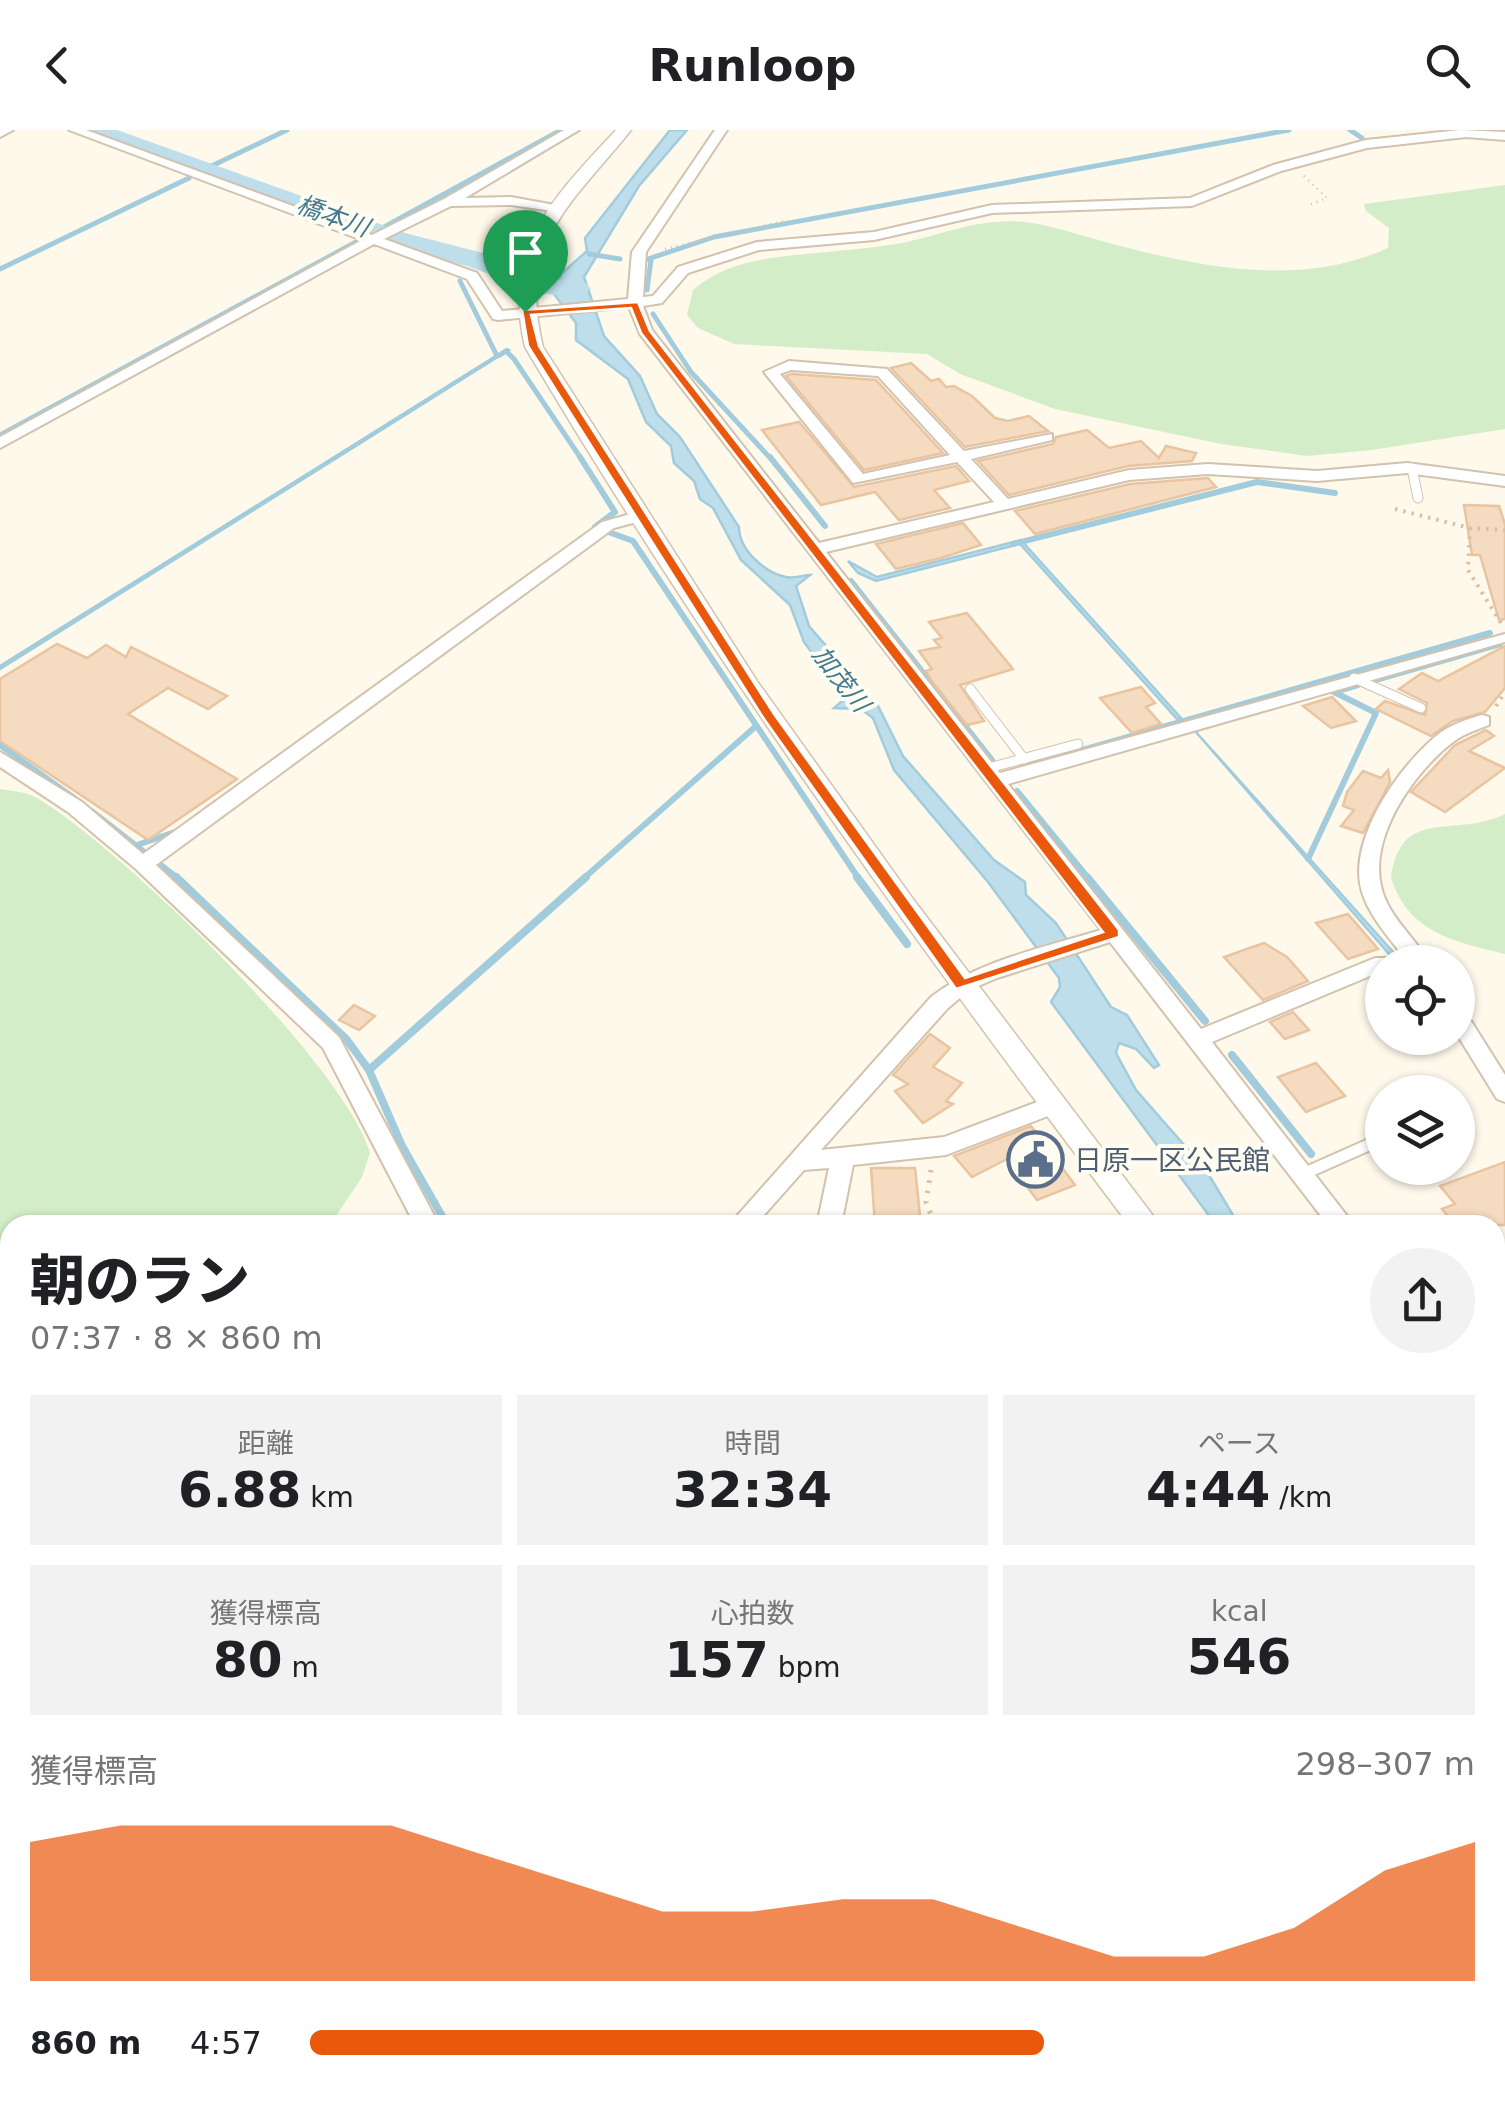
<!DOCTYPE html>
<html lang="ja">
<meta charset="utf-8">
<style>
body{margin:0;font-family:"DejaVu Sans","Noto Sans JP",sans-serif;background:#f2f2f2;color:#202124;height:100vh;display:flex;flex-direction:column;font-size:38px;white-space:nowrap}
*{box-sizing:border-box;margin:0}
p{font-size:32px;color:#757577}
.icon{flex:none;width:55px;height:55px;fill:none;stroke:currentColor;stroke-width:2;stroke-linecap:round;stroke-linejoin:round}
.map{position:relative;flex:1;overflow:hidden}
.details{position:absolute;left:0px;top:1085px;width:1505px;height:888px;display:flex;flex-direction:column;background:#fff;border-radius:30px 30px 0 0;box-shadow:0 2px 8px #0004}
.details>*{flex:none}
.fabs{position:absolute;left:1365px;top:815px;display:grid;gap:20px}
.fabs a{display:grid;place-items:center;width:110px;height:110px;border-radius:50%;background:#fff;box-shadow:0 2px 8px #0004;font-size:50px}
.pin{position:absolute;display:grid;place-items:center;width:85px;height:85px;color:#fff;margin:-102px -42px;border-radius:50% 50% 50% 0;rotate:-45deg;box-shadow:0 0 10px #0007}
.pin .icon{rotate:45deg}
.round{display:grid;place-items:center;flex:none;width:105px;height:105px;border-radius:52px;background:#f2f2f2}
.head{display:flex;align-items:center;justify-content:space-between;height:170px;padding:0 30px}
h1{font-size:55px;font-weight:800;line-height:75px}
.figures{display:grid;grid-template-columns:repeat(3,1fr);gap:15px;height:170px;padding:10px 30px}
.figures div{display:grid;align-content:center;border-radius:0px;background:#f2f2f2;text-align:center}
.figures b{font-size:50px;font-weight:800}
.figures small{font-size:28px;font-weight:400}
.figures p{font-size:28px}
.chart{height:280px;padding:20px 30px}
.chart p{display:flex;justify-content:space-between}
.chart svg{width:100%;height:180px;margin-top:10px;fill:#ea580c;opacity:.7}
ul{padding:0 30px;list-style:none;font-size:32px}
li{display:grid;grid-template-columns:160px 120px 1fr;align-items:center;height:75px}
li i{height:25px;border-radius:12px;background:#ea580c}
header{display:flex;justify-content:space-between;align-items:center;height:130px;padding:0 30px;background:#fff;font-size:45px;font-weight:800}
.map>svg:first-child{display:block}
.green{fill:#d2edc7}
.water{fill:#bddeea;stroke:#a2ccdc;stroke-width:2.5}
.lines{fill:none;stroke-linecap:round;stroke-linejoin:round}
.stream-far2{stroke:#a2ccdc;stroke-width:5}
.stream-far1{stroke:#a2ccdc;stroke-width:6}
.stream{stroke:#a2ccdc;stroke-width:8}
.river{fill:#bddeea;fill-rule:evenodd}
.building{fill:#f5dcc0;stroke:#e9c4a0;stroke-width:2.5}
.service-far1-casing{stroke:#d2c2ae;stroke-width:11}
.service-casing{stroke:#d2c2ae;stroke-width:15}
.minor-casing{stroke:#d2c2ae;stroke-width:4}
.tertiary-casing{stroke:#d2c2ae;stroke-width:3}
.path-far3{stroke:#dbbfa2;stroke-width:2.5;stroke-dasharray:1 5;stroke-linecap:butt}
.path-far2{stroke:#dbbfa2;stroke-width:4;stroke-dasharray:2.5 6;stroke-linecap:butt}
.path-far1{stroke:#dbbfa2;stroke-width:5;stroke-dasharray:2.5 8;stroke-linecap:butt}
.path{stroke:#dbbfa2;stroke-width:6;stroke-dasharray:4 10;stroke-linecap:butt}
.service-far1{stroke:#fff;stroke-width:9}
.service{stroke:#fff;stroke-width:11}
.minor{fill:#fff;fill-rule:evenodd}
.tertiary{fill:#fff;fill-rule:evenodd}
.route{fill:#ea580c;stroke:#fff;stroke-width:2.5;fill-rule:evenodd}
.labels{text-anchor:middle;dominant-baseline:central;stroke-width:8;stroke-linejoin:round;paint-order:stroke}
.far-water-label{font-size:25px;font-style:italic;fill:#427a90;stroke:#fffcf2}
.service-label{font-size:28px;fill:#4e5e75;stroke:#fffcf2;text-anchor:start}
</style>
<header><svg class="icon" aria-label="back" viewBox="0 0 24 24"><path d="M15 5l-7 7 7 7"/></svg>Runloop<svg class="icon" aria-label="search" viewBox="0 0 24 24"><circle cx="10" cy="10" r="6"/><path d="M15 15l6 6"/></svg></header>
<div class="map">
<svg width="1505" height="1972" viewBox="0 0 1505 1972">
<rect width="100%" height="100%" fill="#fef9eb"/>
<g class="green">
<path d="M1505 55V299L1372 320 1307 326 1221 314 1055 279 960 244 927 224 734 214 698 198 687 185 693 160C733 125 787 127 837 121 857 119 877 117 897 114 939 106 980 87 1024 92 1049 95 1073 103 1098 110 1190 135 1296 160 1388 118L1389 98 1366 81 1364 74Z"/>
<path d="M0 659C12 661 27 662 37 668 120 717 344 934 370 1023L362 1047 330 1095H10V1962H1219L1223 1972H0Z"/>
<path d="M1505 684V824C1453 811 1409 803 1391 748 1401 675 1454 709 1505 684Z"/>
</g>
<g class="water">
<path d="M670 0H687L639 56 584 147 604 206 640 246 657 284 680 307 739 397C739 421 766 443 786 447 793 449 804 445 810 445L796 456 809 496 878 576 903 626 994 730 1025 752 1026 765 1056 793 1111 877 1127 885 1159 935 1154 938 1136 919 1119 913 1116 923 1136 960 1206 1040 1239 1095H1216L1051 872 1060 857 1059 848 988 752 894 640 873 588 861 579 834 578 850 564 849 559 825 541 804 512 790 475 741 430 713 378 700 369 694 351 674 333 671 316 646 292 628 249 576 210V193L554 164 561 144 587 121 585 108Z"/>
<polygon points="507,219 509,220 0,539 0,536"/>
<polygon points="1021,410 1181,588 1177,589 1020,414 876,451 858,443 848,431 877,447"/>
<polygon points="1195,601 1386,814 1402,832 1396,832"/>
</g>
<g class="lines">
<g class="stream-far2">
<polyline points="1350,0 1362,8"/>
<polyline points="201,41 287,0"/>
<polyline points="375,102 561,0"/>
<polyline points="589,124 620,129"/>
<polyline points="645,130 714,107 1289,0"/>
<polyline points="0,139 189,48"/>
<polyline points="460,151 497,226"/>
<polyline points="647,160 651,130"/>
<polyline points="653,184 691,242 772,330"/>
<polyline points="500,225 506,221 514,229 582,330"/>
<polyline points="0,305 356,112"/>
</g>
<g class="stream-far1">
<polyline points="580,327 615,382 595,397 633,411 859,749"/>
<polyline points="770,327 825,396"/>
<polyline points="1013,414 1257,352 1335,363"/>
<polyline points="851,451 992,630"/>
<polyline points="1372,551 1500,514"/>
<polyline points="0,615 74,668"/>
<polyline points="1023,637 1490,503"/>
<polyline points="1017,661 1089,749"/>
<polyline points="93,682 179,749"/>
<polyline points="137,715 175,702"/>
<polyline points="1308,729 1376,583 1334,562 1358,555"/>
<polyline points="583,749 755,597"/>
</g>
<g class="stream">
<polyline points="176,747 347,910 369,940 402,1016 447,1095"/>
<polyline points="857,747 907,814"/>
<polyline points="1087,747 1205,891"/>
<polyline points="1232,925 1311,1024"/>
<polyline points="369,940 586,747"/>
</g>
<polygon class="river" points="80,0 117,0 405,103 487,124 555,149 586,153 591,159 576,168 541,163 467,136 385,115 84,5"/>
</g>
<g class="building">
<polygon points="911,233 931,251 939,249 946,257 954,256 972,266 995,288 1008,291 1029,286 1048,301 965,317 891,238"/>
<polygon points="792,244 876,250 943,323 864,340 786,246"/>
<polygon points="799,292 854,357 956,336 969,351 934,360 950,378 899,390 875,362 821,375 762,300"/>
<polygon points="1087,300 1109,318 1141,311 1159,328 1166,316 1196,323 1192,331 1128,336 1009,365 978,331 1053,314 1056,307"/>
<polygon points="1208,348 1216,357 1035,404 1015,381 1130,354"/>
<polygon points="1464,375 1499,376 1505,394 1505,489 1499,490 1480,425 1472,425"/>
<polygon points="963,393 981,415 941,428 896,439 876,414"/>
<polygon points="967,483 1013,539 960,555 984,591 967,595 931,550 926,541 932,539 919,521 940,517 934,510 942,508 929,492"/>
<polygon points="57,514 87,528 106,515 126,527 131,517 227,566 208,579 168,558 128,584 237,649 148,710 0,611 0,549"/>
<polygon points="1505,516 1505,558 1485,582 1453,591 1431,606 1376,579 1385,571 1425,585 1427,573 1399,559 1422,543 1438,551"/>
<polygon points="1141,557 1155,573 1146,577 1161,594 1132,603 1100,568"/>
<polygon points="1332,567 1356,591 1331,598 1303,576"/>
<polygon points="1486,600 1494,606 1469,621 1505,638 1445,682 1411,662 1455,615"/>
<polygon points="1388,640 1390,652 1363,703 1341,696 1354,680 1343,676 1347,662 1363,641 1381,648"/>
<polygon points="1348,784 1378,819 1348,829 1316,793"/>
<polygon points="1264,813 1287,827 1308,851 1263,870 1224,827"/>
<polygon points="354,875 375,886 359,900 339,890"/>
<polygon points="1293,882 1309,900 1285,909 1270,892"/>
<polygon points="930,904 950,918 933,937 962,953 946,971 953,974 923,993 895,961 908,954 893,945"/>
<polygon points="1316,933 1345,966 1306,982 1278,947"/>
<polygon points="1031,996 1075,1055 1037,1070 1007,1029 972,1047 954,1026"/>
<polygon points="1505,1032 1505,1095 1456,1095 1442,1079 1455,1074 1440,1056"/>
<polygon points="871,1038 915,1038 921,1095 875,1095"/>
</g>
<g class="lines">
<defs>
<g id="service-far1">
<polyline points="1412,338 1418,368"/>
<polyline points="1354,548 1421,578"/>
<polyline points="970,559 1024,629"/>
<polyline points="985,639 1078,614"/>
</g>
<polyline id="service" points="1303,1044 1382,1009"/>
<g id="minor">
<polygon points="0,0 13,0 0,7"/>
<path d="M69 0H86L372 105 444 69 564 0H579L465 68 511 67 560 76V82L511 75 451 76 384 109 477 143 502 181 628 169 632 122 715 0H727L646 122 643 167 653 166 678 137 757 112 874 102 992 75 1190 68 1273 35 1366 10 1460 0 1505 2V10L1466 7 1367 18 1281 41 1192 76 992 83 874 110 759 120 688 143 662 173 643 176 652 200 819 413 994 372 957 332 853 353 764 242 789 231 887 239 964 321 1052 304V310L971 329 1008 369 1129 340 1208 334 1317 341 1407 333 1505 346V356L1407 343 1317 351 1208 344 1129 350 826 422 1000 643 1505 504V512L1008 654 1201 899 1375 828H1389L1392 832H1382V841L1212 912 1354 1095H1328L1110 812 997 848 969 860 947 879 821 1020 944 1007 1053 966 1061 969 1064 975 1061 981 946 1025 853 1035 841 1095H817L829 1038 804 1040 755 1095H729L931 867C979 830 1043 818 1101 800L640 204 629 177 498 190 493 189 467 149 374 114 0 318V307L362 110ZM791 240 878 246 950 325 863 344 780 244Z"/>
<polygon points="638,382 646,387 644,390 614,398 156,735 339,907 439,1095 415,1095 323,918 136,739 68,682 0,637 0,622 82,672 143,724 602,392"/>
<path d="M1482 585 1489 587V595C1476 600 1463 604 1453 612 1414 642 1367 708 1382 760 1390 788 1415 808 1429 832H1408C1392 811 1370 788 1362 762 1346 710 1401 633 1440 603 1452 594 1468 589 1482 585Z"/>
<polygon points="1458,881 1466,883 1505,945 1505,972 1497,969 1458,906"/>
<polygon points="1505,1228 1505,1250 1495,1254 1495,1232"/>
<polygon points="1495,1282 1505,1286 1505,1317 1495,1312"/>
</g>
<g id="tertiary">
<path d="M616 0H631C571 75 517 111 543 217L757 551 913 769 1160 1095H1129C914 812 707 524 525 217 502 117 552 69 616 0Z"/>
<polygon points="1495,1533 1505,1537 1505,1581 1495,1577"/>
</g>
</defs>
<use href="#service-far1" class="service-far1-casing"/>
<use href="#service" class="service-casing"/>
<use href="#minor" class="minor-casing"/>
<use href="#tertiary" class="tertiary-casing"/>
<g class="path-far3">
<polyline points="1304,46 1327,68 1307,76"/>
<polyline points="665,119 788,90"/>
</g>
<g class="path-far2">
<polyline points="1395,379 1470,398 1505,400"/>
<polyline points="1470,398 1468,440 1501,493"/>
<polyline points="1496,576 1505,562"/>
</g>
<polyline class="path-far1" points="931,1040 926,1072 935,1095"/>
<polyline class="path" points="1250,1962 1253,1972"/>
<use href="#service-far1" class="service-far1"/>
<use href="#service" class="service"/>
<use href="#minor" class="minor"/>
<use href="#tertiary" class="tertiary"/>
</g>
<path class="route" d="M638 172 650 201 1119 800V807L956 859 764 589 528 216 522 180ZM631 178 641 203 1103 802 965 848 774 584 539 216 531 185Z"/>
<defs>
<symbol id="civic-ring" viewBox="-11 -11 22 22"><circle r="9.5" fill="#fffcf2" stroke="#5c6f8a" stroke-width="1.5"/><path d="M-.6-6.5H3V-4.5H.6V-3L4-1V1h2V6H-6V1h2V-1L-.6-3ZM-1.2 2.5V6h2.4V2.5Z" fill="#5c6f8a"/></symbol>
</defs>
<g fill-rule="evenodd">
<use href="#civic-ring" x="1004" y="998" width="63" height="63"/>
</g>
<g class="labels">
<g class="far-water-label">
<text transform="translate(333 86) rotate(20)">橋本川</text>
<text transform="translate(841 549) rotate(52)">加茂川</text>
</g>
<g class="service-label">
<text x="1074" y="1030">日原一区公民館</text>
</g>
</g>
</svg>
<div class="fabs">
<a><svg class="icon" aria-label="locate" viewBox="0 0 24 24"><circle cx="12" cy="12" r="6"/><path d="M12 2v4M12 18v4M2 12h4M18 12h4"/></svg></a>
<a><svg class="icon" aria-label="layers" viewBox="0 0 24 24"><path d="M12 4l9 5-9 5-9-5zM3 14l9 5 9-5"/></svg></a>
</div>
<div class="pin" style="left:525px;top:182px;background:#1e9e55"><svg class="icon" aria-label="arrive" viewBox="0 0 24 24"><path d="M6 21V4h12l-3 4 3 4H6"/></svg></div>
<section class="details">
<div class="head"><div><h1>朝のラン</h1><p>07:37 · 8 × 860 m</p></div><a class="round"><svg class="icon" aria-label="share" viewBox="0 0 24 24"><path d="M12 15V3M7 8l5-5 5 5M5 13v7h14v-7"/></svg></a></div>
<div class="figures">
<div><p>距離</p><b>6.88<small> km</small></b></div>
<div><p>時間</p><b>32:34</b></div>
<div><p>ペース</p><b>4:44<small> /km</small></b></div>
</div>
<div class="figures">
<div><p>獲得標高</p><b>80<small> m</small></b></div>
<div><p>心拍数</p><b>157<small> bpm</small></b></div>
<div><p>kcal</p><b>546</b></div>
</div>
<div class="chart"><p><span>獲得標高</span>298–307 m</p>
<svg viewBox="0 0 160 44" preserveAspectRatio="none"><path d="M0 44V10L10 6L20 6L30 6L40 6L50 13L60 20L70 27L80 27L90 24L100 24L110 31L120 38L130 38L140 31L150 17L160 10V44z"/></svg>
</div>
<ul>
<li><b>860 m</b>4:57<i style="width:63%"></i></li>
</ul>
</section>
</div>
